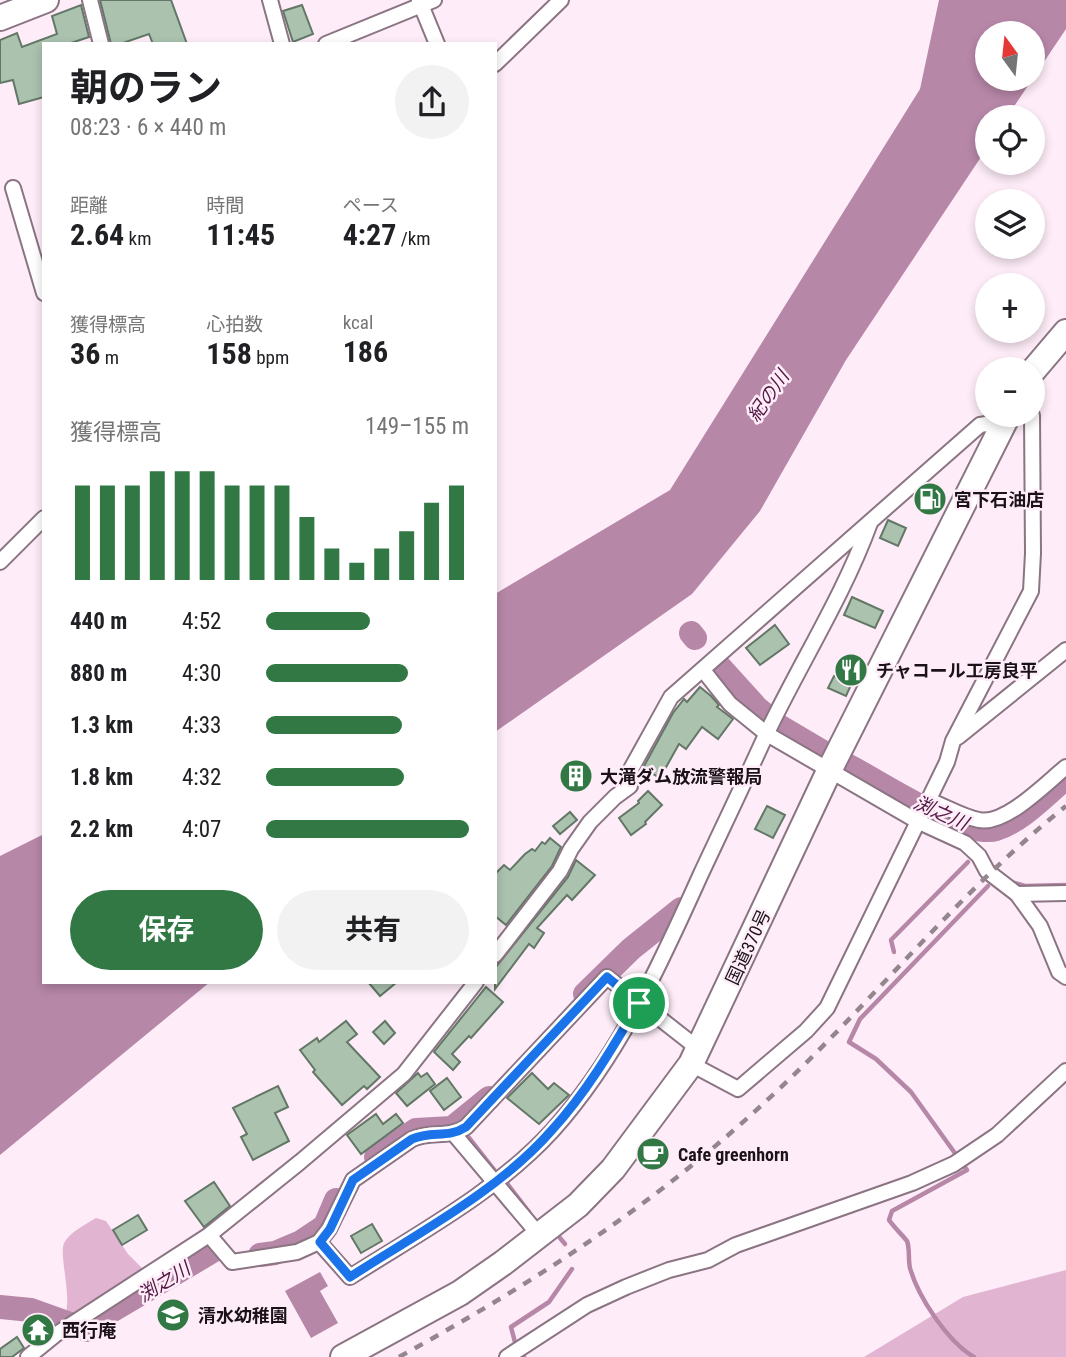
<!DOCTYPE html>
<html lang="ja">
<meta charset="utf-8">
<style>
body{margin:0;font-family:"Roboto Condensed","Noto Sans JP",sans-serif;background:#f2f2f2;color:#202124;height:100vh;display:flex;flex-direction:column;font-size:26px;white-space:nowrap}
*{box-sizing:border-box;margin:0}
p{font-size:23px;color:#757577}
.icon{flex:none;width:38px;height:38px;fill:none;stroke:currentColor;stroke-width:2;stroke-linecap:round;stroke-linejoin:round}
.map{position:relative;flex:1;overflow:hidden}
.side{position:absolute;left:42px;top:42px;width:455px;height:942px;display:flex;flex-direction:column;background:#fff;border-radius:0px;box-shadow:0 4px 10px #0003}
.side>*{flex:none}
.needle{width:46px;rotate:345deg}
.tools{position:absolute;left:975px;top:21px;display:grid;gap:14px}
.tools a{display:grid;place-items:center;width:70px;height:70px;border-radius:50%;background:#fff;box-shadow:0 4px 10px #0003;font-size:35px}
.pin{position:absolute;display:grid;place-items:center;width:60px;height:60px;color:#fff;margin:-30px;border:4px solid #fff;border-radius:50%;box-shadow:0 2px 7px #0007}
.round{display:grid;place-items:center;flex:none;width:74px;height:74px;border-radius:37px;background:#f2f2f2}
.headline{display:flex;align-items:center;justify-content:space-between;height:119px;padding:0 28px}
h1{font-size:38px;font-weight:700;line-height:52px}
.stats{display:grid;grid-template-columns:repeat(3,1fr);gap:10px;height:119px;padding:7px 28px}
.stats div{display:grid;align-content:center}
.stats b{font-size:30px;font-weight:700}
.stats small{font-size:19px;font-weight:400}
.stats p{font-size:19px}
.chart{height:196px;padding:14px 28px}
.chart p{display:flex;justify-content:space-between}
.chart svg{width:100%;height:126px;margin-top:7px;stroke:#317844;stroke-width:6}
.primary-button{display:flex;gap:14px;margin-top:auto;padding:14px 28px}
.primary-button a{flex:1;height:80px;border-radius:42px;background:#317844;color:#fff;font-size:28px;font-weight:700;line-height:80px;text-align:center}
.primary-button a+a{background:#f2f2f2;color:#202124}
ul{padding:0 28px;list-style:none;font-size:23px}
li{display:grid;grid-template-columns:112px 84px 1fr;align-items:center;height:52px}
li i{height:18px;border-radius:9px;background:#317844}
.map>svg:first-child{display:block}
.green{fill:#e1b4d1}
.water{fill:#b787a8;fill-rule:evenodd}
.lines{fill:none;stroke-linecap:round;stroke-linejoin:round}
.stream{stroke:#b787a8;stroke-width:4.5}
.river{stroke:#b787a8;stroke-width:24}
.building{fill:#abc2af;stroke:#627765;stroke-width:2}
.street-casing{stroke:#8b7483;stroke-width:18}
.highway-casing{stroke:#8b7483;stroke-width:28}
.street{stroke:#fff;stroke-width:14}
.highway{stroke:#fff;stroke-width:24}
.rail{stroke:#94868f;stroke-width:4.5;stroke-dasharray:9 9;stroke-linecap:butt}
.route-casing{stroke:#fff;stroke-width:14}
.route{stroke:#1a73e8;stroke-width:9}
.labels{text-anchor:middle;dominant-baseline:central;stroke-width:5;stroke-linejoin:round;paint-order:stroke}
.poi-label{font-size:18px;font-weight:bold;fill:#1b1218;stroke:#feedf8;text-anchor:start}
.street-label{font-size:18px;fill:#1b1218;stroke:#feedf8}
.water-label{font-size:19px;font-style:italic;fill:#521743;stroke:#feedf8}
</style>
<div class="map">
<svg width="1066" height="1357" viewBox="0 0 1066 1357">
<rect width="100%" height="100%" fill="#feedf8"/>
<g class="green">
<path d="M96 1218 106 1221 128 1254 146 1272 75 1317 66 1312C71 1294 59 1254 64 1243 70 1232 86 1224 96 1218Z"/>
<polygon points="1066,1270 1066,1357 864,1357 963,1297"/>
</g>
<g class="water">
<path d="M939 0H1066V29L1007 117H987V148L846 360 760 511 692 594 495 732V594L670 490 920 89ZM987 33H1032V79H987Z"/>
<polygon points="44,834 44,982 210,982 0,1155 0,856"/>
<polygon points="320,1272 328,1286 320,1291 338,1323 311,1338 285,1291"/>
</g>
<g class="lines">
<g class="stream">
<polyline points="1011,882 1025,886 1066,885"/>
<polyline points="894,952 891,940 968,862"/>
<polyline points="466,1134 495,1171"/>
<polyline points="506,1182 529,1212"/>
<polyline points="560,1238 565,1244"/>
<polyline points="524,1357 517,1350 511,1327 549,1302 572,1269"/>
<path d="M974 1357C948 1342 918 1297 910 1268 908 1260 910 1248 907 1241 904 1237 893 1226 889 1220L892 1211 967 1170 911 1092 876 1059 849 1042 860 1019 988 886"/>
</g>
<g class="river">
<polyline points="691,633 695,638"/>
<polyline points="719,666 757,708 779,726 823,752"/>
<path d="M849 766C879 782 966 839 996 829 1022 821 1045 795 1066 778"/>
<polyline points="585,994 631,949 681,909"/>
<polyline points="376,1157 416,1130 452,1128 489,1098"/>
<polyline points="260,1255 275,1253 301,1242 325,1226 336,1200"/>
<polyline points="0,1307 31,1310 87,1330 108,1313 211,1252"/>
</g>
</g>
<g class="building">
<polygon points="100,0 171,0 187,44 153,44 149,34 120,44 111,44"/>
<polygon points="81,5 89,37 68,44 44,44 44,97 19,104 13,80 0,83 0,40 17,33 22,47 57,34 52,16"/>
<polygon points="302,5 313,34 293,42 283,11"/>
<polygon points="888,520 906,528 898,546 880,538"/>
<polygon points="852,597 883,611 875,628 844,615"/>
<polygon points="775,625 789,644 760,665 746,648"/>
<polygon points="834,676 851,685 846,696 828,688"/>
<polygon points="700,687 711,696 719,705 717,707 733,719 718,739 702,727 686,749 679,744 660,778 643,768 673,713 684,699 687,702"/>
<polygon points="648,791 662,805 645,822 646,824 631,835 619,818 639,803 638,801"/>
<polygon points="767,806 785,815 773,838 755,829"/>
<polygon points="570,812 577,820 560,834 553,826"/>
<polygon points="550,838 561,847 552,866 506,925 495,916 495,874 504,865 510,870 525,854 532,849 535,851 542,842 545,844"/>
<polygon points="576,860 595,875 572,900 567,895 537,928 544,933 534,948 529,944 495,989 495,968 568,877"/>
<polygon points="368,982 397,982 380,996"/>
<polygon points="486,987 503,1002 471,1038 469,1036 452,1054 460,1062 453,1070 434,1052"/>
<polygon points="346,1021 357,1034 347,1042 380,1077 367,1089 364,1086 342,1105 313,1072 315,1070 300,1050 317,1038 319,1042"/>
<polygon points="385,1021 395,1033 384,1044 373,1032"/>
<polygon points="418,1073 421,1077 427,1073 435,1084 407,1106 396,1093"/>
<polygon points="532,1073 548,1089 554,1083 569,1095 539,1124 507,1098"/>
<polygon points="447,1078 461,1097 444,1110 430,1091"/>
<polygon points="278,1086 288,1107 275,1113 289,1141 253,1160 241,1137 247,1134 233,1108"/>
<polygon points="376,1114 383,1124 396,1114 403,1123 361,1154 347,1135"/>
<polygon points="655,1142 667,1151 658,1163 656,1161 653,1166 642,1158"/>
<polygon points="214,1182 230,1206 204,1227 185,1201"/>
<polygon points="138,1215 147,1230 122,1245 113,1230"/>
<polygon points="372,1224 382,1241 361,1253 351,1236"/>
<polygon points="17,1337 24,1348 12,1357 0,1357 0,1349"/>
</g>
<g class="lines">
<defs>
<g id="street">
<polyline points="90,0 101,44"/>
<polyline points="270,0 282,44"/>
<polyline points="419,0 437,44"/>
<polyline points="326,44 434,0"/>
<polyline points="495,64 561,0"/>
<polyline points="13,188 44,293"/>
<polyline points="0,562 44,518"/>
<polyline points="703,670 730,704 767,734 917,821 965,843 979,856 987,871 1017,894 1040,926 1059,972 1066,977"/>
<polyline points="958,737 1066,650"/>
<path d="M928 800C945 806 962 817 979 820 1005 826 1046 783 1066 767"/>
<polyline points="1017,894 1066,893"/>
<polyline points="495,955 560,871 571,849 590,822 615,797 630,786 631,769 671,697 980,425 1005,421"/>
<polyline points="691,1064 738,1089 806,1031 827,1008 947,762 953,741 1031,591 1033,553 1032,415"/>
<polyline points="454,1134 540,1236"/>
<path d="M209 1235 232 1262 297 1252 319 1242 329 1229 353 1180 412 1139C432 1130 447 1139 466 1127L607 977 700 1050"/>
<path d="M319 1242 350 1277C419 1233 496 1192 552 1131 618 1058 660 965 700 876 722 829 744 783 765 737 799 665 843 597 870 523"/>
<polyline points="28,1357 55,1335 209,1235 300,1162 404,1074 476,982"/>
<polyline points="507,1357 587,1305 626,1287 669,1270 708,1260 736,1245 912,1183 954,1164 997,1135 1066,1071"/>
</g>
<g id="highway">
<polyline points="0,18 46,0"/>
<polyline points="1032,372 1066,332"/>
<polyline points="343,1357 460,1293 503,1263 578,1205 613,1169 691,1064 830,769 1008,415"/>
</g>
</defs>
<use href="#street" class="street-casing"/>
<use href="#highway" class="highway-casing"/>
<use href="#street" class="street"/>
<use href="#highway" class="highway"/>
<path class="rail" d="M399 1357C530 1285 654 1205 764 1103 868 1008 955 895 1066 806"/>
</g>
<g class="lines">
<defs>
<path id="route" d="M607 977 639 1003C613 1047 587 1092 552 1130 499 1191 418 1233 350 1277L320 1242 330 1229 353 1180 412 1139C432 1130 447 1139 466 1127Z"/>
</defs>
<use href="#route" class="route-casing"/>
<use href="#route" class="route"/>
</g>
<defs>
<symbol id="fuel-disc" viewBox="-11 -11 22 22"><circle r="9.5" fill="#317844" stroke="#feedf8"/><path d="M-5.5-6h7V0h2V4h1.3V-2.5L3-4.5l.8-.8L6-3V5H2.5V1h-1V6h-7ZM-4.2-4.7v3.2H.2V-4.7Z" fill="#fff"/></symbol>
<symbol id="restaurant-disc" viewBox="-11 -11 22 22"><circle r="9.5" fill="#317844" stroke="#feedf8"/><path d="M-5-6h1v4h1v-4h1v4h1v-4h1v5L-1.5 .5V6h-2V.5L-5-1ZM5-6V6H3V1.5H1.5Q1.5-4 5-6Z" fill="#fff"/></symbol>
<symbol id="building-disc" viewBox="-11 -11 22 22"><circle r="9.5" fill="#317844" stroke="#feedf8"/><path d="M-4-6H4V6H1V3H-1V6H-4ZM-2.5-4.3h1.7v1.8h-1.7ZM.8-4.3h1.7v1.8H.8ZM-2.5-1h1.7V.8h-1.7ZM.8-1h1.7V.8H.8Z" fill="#fff"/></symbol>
<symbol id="cafe-disc" viewBox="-11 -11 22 22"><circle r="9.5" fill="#317844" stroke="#feedf8"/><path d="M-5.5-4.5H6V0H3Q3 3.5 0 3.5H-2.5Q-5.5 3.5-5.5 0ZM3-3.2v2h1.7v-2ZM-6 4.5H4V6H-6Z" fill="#fff"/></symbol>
<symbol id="school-disc" viewBox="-11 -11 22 22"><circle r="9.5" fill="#317844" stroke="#feedf8"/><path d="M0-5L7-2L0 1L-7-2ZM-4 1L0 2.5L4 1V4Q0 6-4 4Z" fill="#fff"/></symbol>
<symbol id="temple-disc" viewBox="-11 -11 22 22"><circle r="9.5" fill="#317844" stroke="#feedf8"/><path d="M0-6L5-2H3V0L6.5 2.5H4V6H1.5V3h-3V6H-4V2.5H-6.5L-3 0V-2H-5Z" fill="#fff"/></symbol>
</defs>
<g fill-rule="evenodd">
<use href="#fuel-disc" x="911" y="480" width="38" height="38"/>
<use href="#restaurant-disc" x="832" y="651" width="38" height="38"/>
<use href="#building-disc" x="557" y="757" width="38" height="38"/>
<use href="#cafe-disc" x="634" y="1135" width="38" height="38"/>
<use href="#school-disc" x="154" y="1296" width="38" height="38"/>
<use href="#temple-disc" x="19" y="1311" width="38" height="38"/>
</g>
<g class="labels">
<g class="poi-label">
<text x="954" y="499">宮下石油店</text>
<text x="876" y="670">チャコール工房良平</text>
<text x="600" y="776">大滝ダム放流警報局</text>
<text x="678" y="1154">Cafe greenhorn</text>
<text x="198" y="1315">清水幼稚園</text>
<text x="62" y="1330">西行庵</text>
</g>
<g class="street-label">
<text transform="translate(748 947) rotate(-65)">国道370号</text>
</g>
<g class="water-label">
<text transform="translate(768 396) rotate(-55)">紀の川</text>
<text transform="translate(941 813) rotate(24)">渕之川</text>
<text transform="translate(164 1282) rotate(-32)">渕之川</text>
</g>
</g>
</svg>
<div class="tools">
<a><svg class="needle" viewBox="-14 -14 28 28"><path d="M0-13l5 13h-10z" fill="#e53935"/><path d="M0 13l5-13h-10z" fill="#757577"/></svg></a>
<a><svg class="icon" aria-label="locate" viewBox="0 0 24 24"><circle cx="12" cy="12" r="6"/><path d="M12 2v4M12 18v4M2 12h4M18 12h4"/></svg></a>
<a><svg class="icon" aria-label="layers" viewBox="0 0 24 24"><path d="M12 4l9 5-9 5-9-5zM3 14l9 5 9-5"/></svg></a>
<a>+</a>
<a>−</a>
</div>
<div class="pin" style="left:639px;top:1003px;background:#1e9e55"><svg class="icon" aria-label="arrive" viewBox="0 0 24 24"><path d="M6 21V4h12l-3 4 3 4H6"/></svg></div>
<section class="side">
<div class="headline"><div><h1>朝のラン</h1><p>08:23 · 6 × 440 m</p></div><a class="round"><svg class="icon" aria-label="share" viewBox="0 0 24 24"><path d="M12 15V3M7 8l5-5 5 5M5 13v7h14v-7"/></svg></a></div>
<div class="stats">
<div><p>距離</p><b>2.64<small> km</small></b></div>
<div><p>時間</p><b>11:45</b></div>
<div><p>ペース</p><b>4:27<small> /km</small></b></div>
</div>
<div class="stats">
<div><p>獲得標高</p><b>36<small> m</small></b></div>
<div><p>心拍数</p><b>158<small> bpm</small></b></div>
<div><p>kcal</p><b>186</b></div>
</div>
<div class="chart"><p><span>獲得標高</span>149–155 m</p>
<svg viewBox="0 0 160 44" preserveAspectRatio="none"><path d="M5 44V11M15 44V11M25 44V11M35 44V6M45 44V6M55 44V6M65 44V11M75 44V11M85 44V11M95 44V22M105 44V33M115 44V38M125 44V33M135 44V27M145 44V17M155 44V11"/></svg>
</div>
<ul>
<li><b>440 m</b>4:52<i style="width:51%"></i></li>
<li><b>880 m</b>4:30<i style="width:70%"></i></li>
<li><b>1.3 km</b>4:33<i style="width:67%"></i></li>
<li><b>1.8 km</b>4:32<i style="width:68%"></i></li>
<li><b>2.2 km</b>4:07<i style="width:100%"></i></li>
</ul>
<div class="primary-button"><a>保存</a><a>共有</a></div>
</section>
</div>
